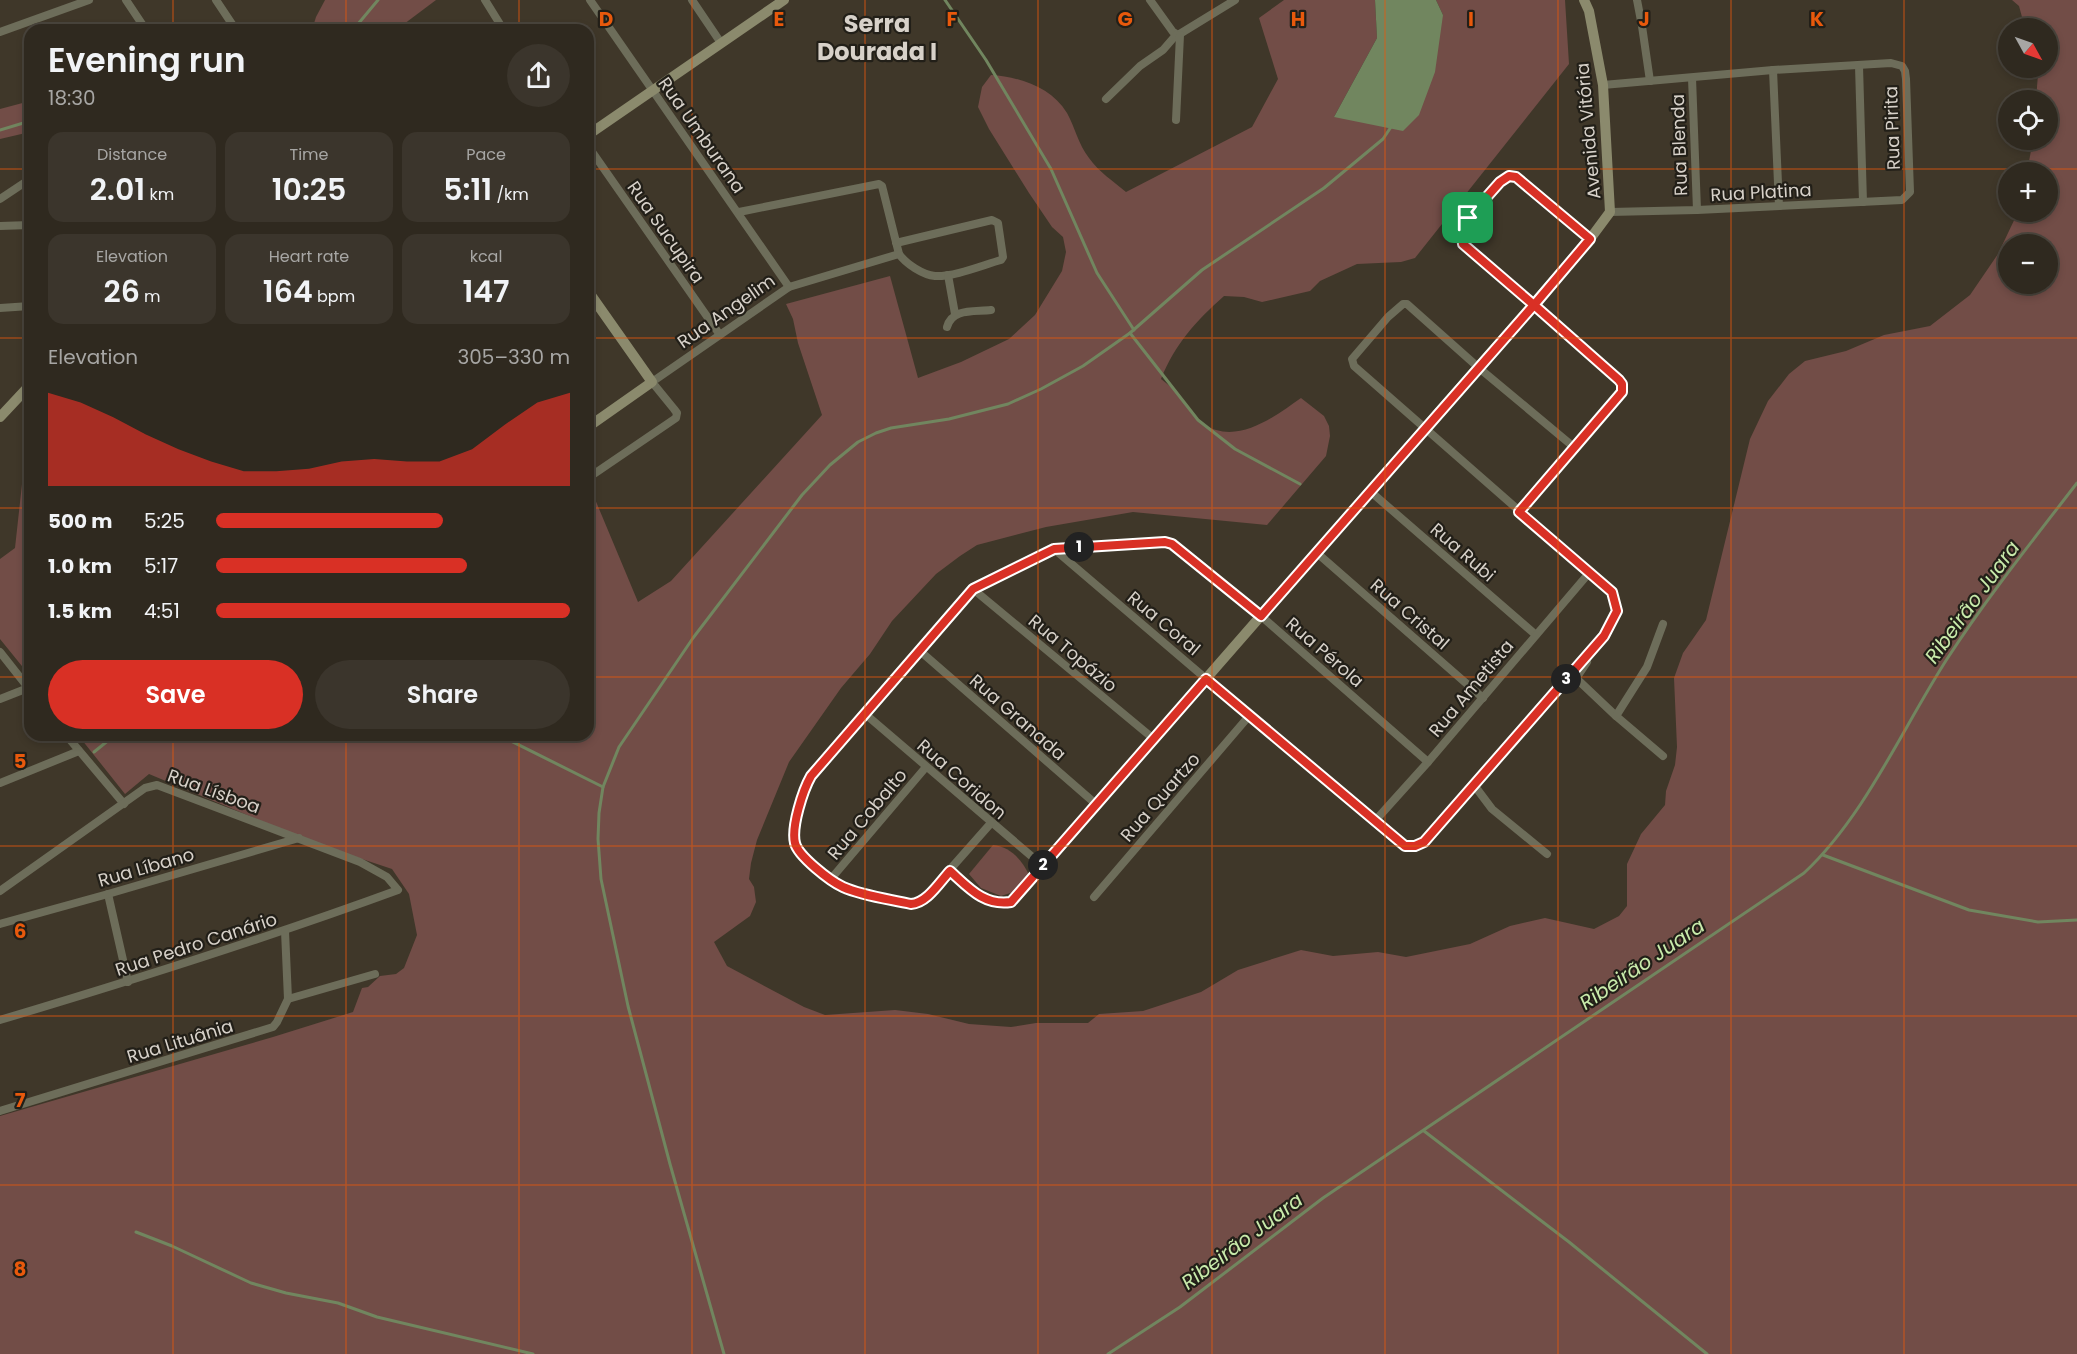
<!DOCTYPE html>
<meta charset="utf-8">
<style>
body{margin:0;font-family:Poppins,sans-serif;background:#3b352c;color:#f1f3f6;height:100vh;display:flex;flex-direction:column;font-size:22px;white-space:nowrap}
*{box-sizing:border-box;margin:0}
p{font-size:20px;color:#a7a6a4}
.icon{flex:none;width:33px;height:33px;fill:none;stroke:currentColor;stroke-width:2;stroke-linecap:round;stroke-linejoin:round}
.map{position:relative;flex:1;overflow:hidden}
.drawer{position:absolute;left:24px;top:24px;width:570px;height:717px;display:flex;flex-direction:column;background:#2f291f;border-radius:18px;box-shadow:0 3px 9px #0003,0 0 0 2px #4a453d}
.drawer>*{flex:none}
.needle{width:39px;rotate:130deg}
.controls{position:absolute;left:1998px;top:18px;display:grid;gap:12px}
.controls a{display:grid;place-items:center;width:60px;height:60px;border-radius:50%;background:#2f291f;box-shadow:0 3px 9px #0003,0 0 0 2px #4a453d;font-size:30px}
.pin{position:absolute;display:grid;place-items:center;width:51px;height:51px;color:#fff;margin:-26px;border-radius:12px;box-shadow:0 3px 9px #0006}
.km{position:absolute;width:30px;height:30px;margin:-15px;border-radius:50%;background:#222;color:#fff;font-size:16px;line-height:30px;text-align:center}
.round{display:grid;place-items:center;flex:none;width:63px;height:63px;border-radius:32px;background:#3b352c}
.overview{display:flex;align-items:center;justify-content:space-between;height:102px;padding:0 24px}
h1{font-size:33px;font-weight:600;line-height:45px}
.figures{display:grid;grid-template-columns:repeat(3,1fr);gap:9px;height:102px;padding:6px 24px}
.figures div{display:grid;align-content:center;border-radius:15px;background:#3b352c;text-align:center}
.figures b{font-size:30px;font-weight:600}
.figures small{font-size:16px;font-weight:400}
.figures p{font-size:16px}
.chart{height:168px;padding:12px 24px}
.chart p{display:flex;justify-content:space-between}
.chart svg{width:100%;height:108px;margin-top:6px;fill:#d93025;opacity:.7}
.button{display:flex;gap:12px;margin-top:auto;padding:12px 24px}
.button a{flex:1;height:69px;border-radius:36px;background:#d93025;color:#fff;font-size:24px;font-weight:600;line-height:69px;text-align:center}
.button a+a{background:#3b352c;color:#f1f3f6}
ul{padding:0 24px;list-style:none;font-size:20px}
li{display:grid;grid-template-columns:96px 72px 1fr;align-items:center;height:45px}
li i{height:15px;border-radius:8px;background:#d93025}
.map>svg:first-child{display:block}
.green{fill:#724d47;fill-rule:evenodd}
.water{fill:#71865f}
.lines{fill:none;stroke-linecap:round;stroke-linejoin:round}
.stream{stroke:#71865f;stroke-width:3}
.street{stroke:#6d6d5a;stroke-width:8}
.secondary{stroke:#8b8a6d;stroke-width:10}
.route-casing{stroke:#fff;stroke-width:12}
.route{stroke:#d93025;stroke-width:8}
.grid{fill:none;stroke:#e8590c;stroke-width:1.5;stroke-opacity:0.55}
.labels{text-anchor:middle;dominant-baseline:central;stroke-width:4.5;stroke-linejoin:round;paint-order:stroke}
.street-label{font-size:18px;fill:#d7d1c9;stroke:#221f18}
.water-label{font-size:20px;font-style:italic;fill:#c9ebab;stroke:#221f18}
.district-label{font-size:24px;font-weight:bold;fill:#d7d1c9;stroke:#221f18}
.grid-label{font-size:20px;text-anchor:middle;font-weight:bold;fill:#e8590c;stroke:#221f18;stroke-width:4.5;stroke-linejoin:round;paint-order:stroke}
</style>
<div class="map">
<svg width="2077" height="1354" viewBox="0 0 2077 1354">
<rect width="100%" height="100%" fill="#3f3729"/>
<g class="green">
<polygon points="325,0 436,0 396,30 312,30 316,17"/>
<path d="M1284 0H1375L1377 38 1334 117 1443 15 1436 0H1565L1569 64 1415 258 1401 262 1357 264 1320 281 1310 291 1262 302 1244 297 1224 296C1196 321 1175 344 1161 379 1166 383 1171 387 1176 391 1184 401 1192 418 1203 424 1237 446 1274 417 1301 398L1324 416 1329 426 1330 436 1326 456 1267 525 1133 512 1046 527 977 545 960 556 936 574 892 621 870 654 841 688 789 762 757 840 751 863 749 879 754 887 756 902 750 916 714 942 727 966 804 1007 825 1015 895 1010 928 1014 969 1024 1011 1027 1036 1023H1088L1099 1014 1143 1011 1201 992 1238 970 1301 950 1333 956 1378 952 1406 957 1470 944 1510 926 1545 918 1594 929 1619 916 1627 906V864L1641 834 1665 805 1666 791 1675 765 1677 747 1674 678 1683 653 1706 620 1750 439 1768 401 1789 374 1805 361 1846 351 1884 335 1930 326 1970 295 1998 254 2018 212H2048V172H2027L2033 140H2048V100H2036L2038 74 2036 68H2048V28H2025L2019 6 2012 0H2077V1354H0V1116L273 1037 353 1012 362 988 368 987 380 976 396 974 404 968 417 935 409 894 392 869 314 843 149 774 125 794 78 735H588V495L592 492 638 602 671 581 822 415 798 343 793 319 786 304 890 276 918 378 961 362 1009 339 1035 315 1062 271 1066 252 1063 237 1052 227 1029 193 989 129 978 107 982 87 991 75C1020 77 1051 87 1067 113 1075 127 1078 144 1089 158 1099 172 1113 181 1126 192L1252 127 1278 79 1259 18ZM2008 244H2048V284H2008Z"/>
<polygon points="30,101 30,132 0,139 0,109"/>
<polygon points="30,455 30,676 0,639 0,559 15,548 22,484"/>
<path d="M993 845C1011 847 1022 860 1029 875L1023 889 1001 896 981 888 969 874Z"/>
</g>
<polygon class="water" points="1375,0 1436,0 1443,15 1435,72 1419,115 1403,131 1334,117 1377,38"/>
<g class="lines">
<g class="stream">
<polyline points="945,0 986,60 1051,169 1097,273 1134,330"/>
<polyline points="353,30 378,0"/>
<polyline points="0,130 30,121"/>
<polyline points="1130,333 1198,420 1235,449 1300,484"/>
<polyline points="499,735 603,787"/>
<polyline points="94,752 115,735"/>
<polyline points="1823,855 1969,910 2038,922 2077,920"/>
<polyline points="1424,1131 1569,1242 1707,1354"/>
<polyline points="136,1232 172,1246 251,1283 286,1293 338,1303 377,1317 533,1354"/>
<polyline points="724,1354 670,1164 628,1006 601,879 598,839 599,813 603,787 619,747 693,638 802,495 830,465 858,442 876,433 891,428 949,419 1008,404 1041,389 1083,366 1130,333 1202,270 1324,188 1383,139 1391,127"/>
<path d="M1108 1354 1180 1307 1323 1198 1804 873C1865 816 1902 729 1947 659 1986 599 2033 540 2077 483"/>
</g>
<g class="street">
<polyline points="126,0 146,30"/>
<polyline points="216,0 236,30"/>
<polyline points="485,0 503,29"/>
<polyline points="590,0 789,287"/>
<polyline points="692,0 721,43"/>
<polyline points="1150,0 1173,32 1178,35 1235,0"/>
<polyline points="1637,0 1642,26 1650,81"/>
<polyline points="0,32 89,0"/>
<polyline points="1859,66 1863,202"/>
<polyline points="1773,70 1779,206"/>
<polyline points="1692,78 1697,210"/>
<polyline points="1603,85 1773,70 1891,63 1902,66 1905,71 1906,79 1910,192 1902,200 1697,210 1610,212"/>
<polyline points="1106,99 1140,66 1163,50 1176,35"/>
<polyline points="1176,120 1180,35"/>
<polyline points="588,146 720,335"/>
<polyline points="0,199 30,179"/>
<path d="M739 212 879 184 882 186 899 254C906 264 923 275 935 276 954 277 983 265 1001 260L1003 257 998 223 992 220 896 243"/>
<polyline points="0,226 30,225"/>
<polyline points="948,275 955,314"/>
<polyline points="0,308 30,306"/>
<path d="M947 327C952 308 974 312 991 310"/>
<polyline points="588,478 676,418 677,413 674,409 652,382 789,287 899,254"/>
<polyline points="1371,492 1536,635"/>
<path d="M1519 512 1619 397C1624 388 1622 383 1615 376L1469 251 1463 244 1461 227 1500 182 1509 176 1516 177 1590 239"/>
<polyline points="1054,549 1374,822 1405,846 1415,846 1424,842 1604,636 1617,611 1612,592 1354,366 1352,359 1388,317 1403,304 1407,304 1479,368 1575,448"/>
<polyline points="1317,553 1483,698"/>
<polyline points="973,589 1155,740"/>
<polyline points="920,651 1097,805"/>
<polyline points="0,652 30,690"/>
<polyline points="1587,662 1577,677 1578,680 1616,716 1663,756"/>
<polyline points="0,699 28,688"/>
<polyline points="864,713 1043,866"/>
<polyline points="1616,716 1647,667 1663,624"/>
<polyline points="66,735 124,804"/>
<polyline points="0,783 79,751"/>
<polyline points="1474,785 1492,809 1547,854"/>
<polyline points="1374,822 1428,762 1589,573"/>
<path d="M991 823 923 900 918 904 911 905C889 899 863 896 843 887 830 881 798 856 795 843 791 827 803 790 811 776L973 589 1054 549 1127 544 1165 542 1172 544 1261 616 1428 762"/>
<path d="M950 871C969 888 984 906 1011 902"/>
<polyline points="830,880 926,767"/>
<path d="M0 891 145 788 157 785 360 862 387 877 398 890C267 938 134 980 0 1020"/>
<polyline points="108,894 128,982"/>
<polyline points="1094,897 1249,716"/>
<polyline points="0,924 108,894 299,838"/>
<polyline points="288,999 375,974"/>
<polyline points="0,1111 273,1027 277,1022 288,999 285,931"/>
</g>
<g class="secondary">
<polyline points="588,135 784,0"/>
<polyline points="588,291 652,382 588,427"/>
<polyline points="0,417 30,385"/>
<polyline points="1011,902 1590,239 1610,212 1603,85 1589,11 1584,0"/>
</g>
</g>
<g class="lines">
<defs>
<path id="route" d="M1468 218 1461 227 1463 244 1534 305 1261 616 1172 544 1165 542 1054 549 973 589 811 776C803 790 791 827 795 843 798 856 830 881 843 887 863 896 889 899 911 904 927 903 939 883 950 871 969 888 984 906 1011 902L1206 679 1405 846H1415L1424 842 1604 636 1617 611 1612 592 1519 512 1622 392V384L1619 380 1534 305 1590 239 1516 177 1509 176 1500 182 1468 218"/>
</defs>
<use href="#route" class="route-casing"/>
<use href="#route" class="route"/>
</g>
<path class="grid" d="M173 0V30M346 0V30M519 0V30M692 0V1354M865 0V1354M1038 0V1354M1212 0V1354M1385 0V1354M1558 0V1354M1731 0V1354M1904 0V1354M0 169H30M588 169H2077M0 338H30M588 338H2077M0 508H30M588 508H2077M0 677H30M588 677H2077M173 735V1354M346 735V1354M519 735V1354M0 846H2077M0 1016H2077M0 1185H2077"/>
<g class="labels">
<g class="street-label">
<text transform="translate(1892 128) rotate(-92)">Rua Pirita</text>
<text transform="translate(1588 131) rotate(-95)">Avenida Vitória</text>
<text transform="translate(702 135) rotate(55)">Rua Umburana</text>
<text transform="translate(1679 145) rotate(-92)">Rua Blenda</text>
<text transform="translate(1761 192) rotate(-3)">Rua Platina</text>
<text transform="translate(666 232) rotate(55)">Rua Sucupira</text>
<text transform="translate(726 311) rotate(-35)">Rua Angelim</text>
<text transform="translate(1463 552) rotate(41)">Rua Rubi</text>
<text transform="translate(1410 614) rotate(41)">Rua Cristal</text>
<text transform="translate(1164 623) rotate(40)">Rua Coral</text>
<text transform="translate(1325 652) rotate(41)">Rua Pérola</text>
<text transform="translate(1073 653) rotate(40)">Rua Topázio</text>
<text transform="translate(1471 688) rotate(-50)">Rua Ametista</text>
<text transform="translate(1018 717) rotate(41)">Rua Granada</text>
<text transform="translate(962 779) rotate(41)">Rua Coridon</text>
<text transform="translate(214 791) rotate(20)">Rua Lísboa</text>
<text transform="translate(1160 797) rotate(-49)">Rua Quartzo</text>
<text transform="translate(867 814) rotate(-50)">Rua Cobalto</text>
<text transform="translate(146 867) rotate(-16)">Rua Líbano</text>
<text transform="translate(196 944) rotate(-18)">Rua Pedro Canário</text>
<text transform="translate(180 1041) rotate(-17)">Rua Lituânia</text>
</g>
<g class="water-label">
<text transform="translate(1972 602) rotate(-54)">Ribeirão Juara</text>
<text transform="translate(1642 964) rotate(-34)">Ribeirão Juara</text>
<text transform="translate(1242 1241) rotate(-37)">Ribeirão Juara</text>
</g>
<g class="district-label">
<text x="877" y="23">Serra<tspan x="877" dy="28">Dourada I</tspan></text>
</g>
</g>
<g class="grid-label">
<text x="606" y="26">D</text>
<text x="779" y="26">E</text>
<text x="952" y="26">F</text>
<text x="1125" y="26">G</text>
<text x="1298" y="26">H</text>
<text x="1471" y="26">I</text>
<text x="1644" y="26">J</text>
<text x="1817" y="26">K</text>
<text x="20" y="768">5</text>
<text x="20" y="938">6</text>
<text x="20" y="1107">7</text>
<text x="20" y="1276">8</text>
</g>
</svg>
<div class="controls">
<a><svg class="needle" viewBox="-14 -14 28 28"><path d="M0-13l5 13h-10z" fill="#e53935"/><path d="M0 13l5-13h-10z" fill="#a7a6a4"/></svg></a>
<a><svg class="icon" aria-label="locate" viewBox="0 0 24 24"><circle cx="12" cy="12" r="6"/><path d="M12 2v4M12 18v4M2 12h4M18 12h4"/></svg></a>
<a>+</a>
<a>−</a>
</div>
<div class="pin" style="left:1468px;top:218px;background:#1e9e55"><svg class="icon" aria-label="arrive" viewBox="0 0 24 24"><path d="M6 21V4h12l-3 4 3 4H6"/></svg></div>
<b class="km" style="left:1079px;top:547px">1</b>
<b class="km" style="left:1043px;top:865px">2</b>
<b class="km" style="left:1566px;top:679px">3</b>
<section class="drawer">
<div class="overview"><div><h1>Evening run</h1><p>18:30</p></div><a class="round"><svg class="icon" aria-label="share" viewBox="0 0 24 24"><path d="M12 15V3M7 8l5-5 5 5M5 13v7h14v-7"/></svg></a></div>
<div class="figures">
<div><p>Distance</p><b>2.01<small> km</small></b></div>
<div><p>Time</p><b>10:25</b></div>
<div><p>Pace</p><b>5:11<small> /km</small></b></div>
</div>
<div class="figures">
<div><p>Elevation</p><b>26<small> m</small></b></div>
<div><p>Heart rate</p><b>164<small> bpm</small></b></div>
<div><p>kcal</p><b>147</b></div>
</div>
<div class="chart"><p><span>Elevation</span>305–330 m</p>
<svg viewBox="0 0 160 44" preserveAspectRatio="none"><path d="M0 44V6L10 10L20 16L30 23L40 29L50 34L60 38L70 38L80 37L90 34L100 33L110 34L120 34L130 29L140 19L150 10L160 6V44z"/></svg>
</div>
<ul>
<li><b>500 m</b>5:25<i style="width:64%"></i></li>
<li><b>1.0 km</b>5:17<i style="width:71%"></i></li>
<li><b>1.5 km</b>4:51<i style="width:100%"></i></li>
</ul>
<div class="button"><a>Save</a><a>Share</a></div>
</section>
</div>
